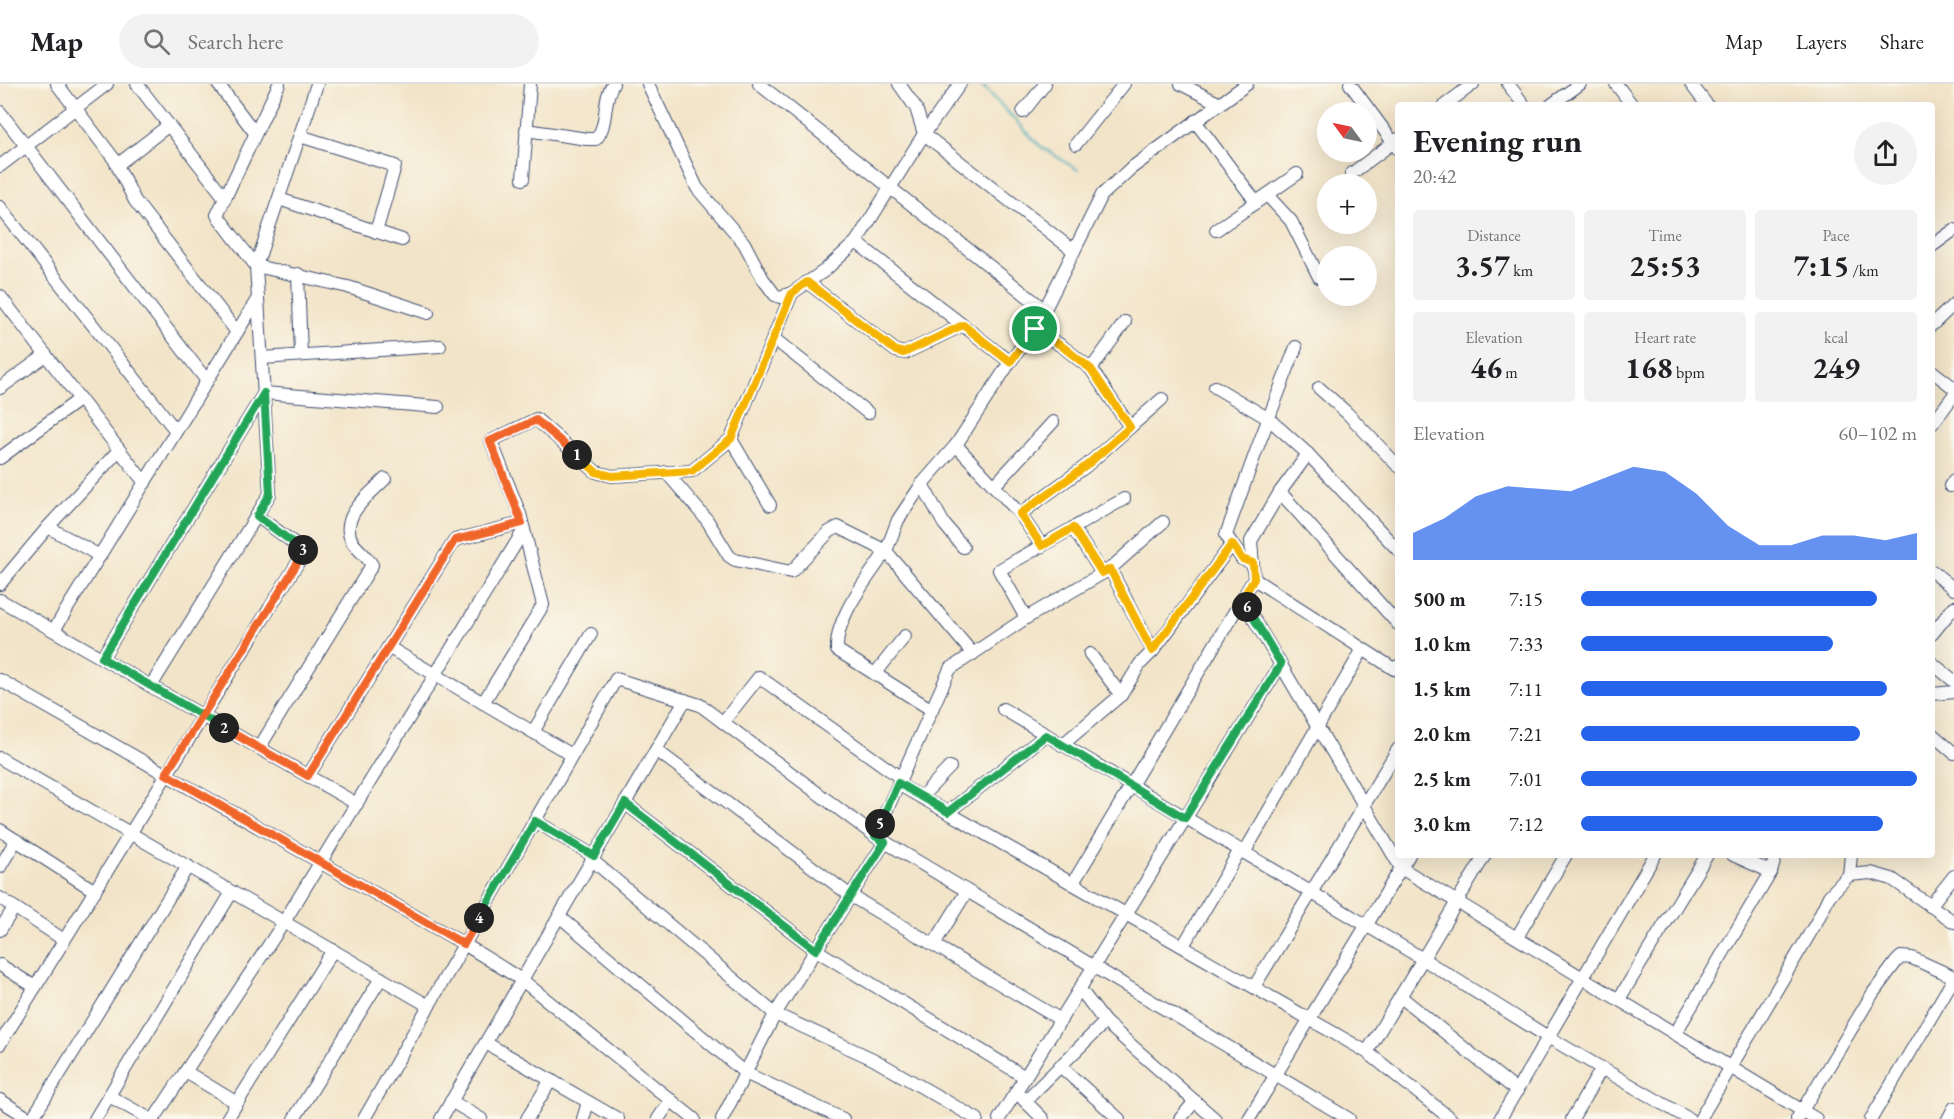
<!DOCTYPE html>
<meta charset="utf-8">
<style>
body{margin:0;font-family:"EB Garamond",serif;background:#f2f2f2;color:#202124;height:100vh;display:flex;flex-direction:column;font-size:22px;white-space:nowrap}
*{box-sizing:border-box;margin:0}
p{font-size:20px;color:#757577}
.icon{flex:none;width:33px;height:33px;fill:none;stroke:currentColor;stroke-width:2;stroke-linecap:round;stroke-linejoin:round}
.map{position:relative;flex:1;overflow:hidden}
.drawer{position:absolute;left:1395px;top:18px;width:540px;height:756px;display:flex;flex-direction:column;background:#fff;border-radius:6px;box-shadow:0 6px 24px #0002}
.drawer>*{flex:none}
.needle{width:39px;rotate:303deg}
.buttons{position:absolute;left:1317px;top:18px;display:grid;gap:12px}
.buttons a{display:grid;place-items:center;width:60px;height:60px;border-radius:50%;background:#fff;box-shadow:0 6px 24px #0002;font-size:30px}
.pin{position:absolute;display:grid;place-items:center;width:51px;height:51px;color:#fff;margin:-26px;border:3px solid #fff;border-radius:50%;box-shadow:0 2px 6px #0007}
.km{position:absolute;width:30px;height:30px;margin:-15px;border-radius:50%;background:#222;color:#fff;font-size:16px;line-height:30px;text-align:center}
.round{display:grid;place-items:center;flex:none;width:63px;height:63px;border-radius:32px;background:#f2f2f2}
.overview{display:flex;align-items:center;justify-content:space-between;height:102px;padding:0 18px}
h1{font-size:33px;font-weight:700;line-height:45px}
.figures{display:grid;grid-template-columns:repeat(3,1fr);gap:9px;height:102px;padding:6px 18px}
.figures div{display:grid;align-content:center;border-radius:6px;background:#f2f2f2;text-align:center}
.figures b{font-size:30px;font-weight:700}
.figures small{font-size:16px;font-weight:400}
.figures p{font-size:16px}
.chart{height:168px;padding:12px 18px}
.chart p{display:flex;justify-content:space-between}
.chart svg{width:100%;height:108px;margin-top:6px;fill:#2563eb;opacity:.7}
ul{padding:0 18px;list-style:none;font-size:20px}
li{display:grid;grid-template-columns:96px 72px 1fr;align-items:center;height:45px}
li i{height:15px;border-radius:8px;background:#2563eb}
header{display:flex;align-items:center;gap:36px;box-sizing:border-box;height:84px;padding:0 30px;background:#fff;border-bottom:2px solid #e0e0e0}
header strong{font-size:28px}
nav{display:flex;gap:33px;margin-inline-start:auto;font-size:21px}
.search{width:420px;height:54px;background:#f2f2f2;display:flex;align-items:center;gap:15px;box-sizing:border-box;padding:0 21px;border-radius:33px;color:#757577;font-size:22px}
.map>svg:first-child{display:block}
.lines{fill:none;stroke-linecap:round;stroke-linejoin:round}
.stream{stroke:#3eabbd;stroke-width:2}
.minor-casing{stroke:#3b4a6e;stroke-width:14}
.minor{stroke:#fff;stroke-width:12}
.split-1-casing{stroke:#fff;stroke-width:12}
.split-2-casing{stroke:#fff;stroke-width:12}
.split-3-casing{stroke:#fff;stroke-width:12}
.split-4-casing{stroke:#fff;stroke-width:12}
.split-5-casing{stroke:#fff;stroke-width:12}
.split-6-casing{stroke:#fff;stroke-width:12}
.split-7-casing{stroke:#fff;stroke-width:12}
.split-1{stroke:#f5b400;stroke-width:8}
.split-2{stroke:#f0652b;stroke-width:8}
.split-3{stroke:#22a559;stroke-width:8}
.split-4{stroke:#f0652b;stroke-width:8}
.split-5{stroke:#22a559;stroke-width:8}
.split-6{stroke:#22a559;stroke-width:8}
.split-7{stroke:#f5b400;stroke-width:8}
</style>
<header>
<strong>Map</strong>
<div class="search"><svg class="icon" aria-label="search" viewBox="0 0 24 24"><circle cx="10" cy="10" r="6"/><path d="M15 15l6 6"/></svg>Search here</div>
<nav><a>Map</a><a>Layers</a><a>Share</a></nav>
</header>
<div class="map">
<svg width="1954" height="1035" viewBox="0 0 1954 1035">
<rect width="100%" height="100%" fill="#fbf7ec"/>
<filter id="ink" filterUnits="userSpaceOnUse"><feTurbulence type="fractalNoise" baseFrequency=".0167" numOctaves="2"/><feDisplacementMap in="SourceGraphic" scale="12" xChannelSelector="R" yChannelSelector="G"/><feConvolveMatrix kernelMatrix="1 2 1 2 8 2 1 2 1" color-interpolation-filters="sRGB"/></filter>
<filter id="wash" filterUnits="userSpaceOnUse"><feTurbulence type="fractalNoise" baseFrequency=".008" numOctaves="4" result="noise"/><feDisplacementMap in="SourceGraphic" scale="24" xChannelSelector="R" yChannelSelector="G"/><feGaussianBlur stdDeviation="1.35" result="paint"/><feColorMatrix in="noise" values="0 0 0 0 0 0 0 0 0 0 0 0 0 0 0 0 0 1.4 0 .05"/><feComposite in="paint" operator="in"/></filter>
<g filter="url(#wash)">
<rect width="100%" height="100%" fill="#f2e4c8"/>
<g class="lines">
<polyline class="stream" points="981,0 1040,62 1078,86"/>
</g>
</g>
<g filter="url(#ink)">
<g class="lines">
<defs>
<g id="minor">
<polyline points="57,0 114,75 135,117 237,248"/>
<polyline points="137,0 225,114"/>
<polyline points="218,0 255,49"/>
<polyline points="279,0 217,131 256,182 348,203 428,229"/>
<polyline points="648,0 697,104 744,159 763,195 775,211 780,213 792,209 824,187 856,158 924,50 960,0"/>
<polyline points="759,0 1045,226"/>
<polyline points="899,0 916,24 924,50 1074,167"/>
<polyline points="1181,0 1220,20"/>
<polyline points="1350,0 1398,65"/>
<polyline points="1508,0 1524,21"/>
<polyline points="1616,0 1632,21"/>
<polyline points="1691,0 1707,21"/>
<polyline points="1445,21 1473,0"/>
<polyline points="1551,21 1580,0"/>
<polyline points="0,28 207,297"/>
<polyline points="1023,28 1045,0"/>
<polyline points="1195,37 1256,118"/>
<path d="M526 46 587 55H596C609 40 602 16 613 0"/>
<polyline points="300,52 395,82 376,148"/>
<polyline points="1076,60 1124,0"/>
<polyline points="117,81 169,41"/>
<polyline points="0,82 107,0"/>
<polyline points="1351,90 1398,55"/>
<polyline points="523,95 530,0"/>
<polyline points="1267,111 1291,137 1319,193"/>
<polyline points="279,115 402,156"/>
<polyline points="0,123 176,347"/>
<polyline points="1216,146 1297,90"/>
<polyline points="856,158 1010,278"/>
<polyline points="1932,162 1954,146"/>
<polyline points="298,190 301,271"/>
<polyline points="807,198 896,267 905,269 963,241"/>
<polyline points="0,212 145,399"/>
<polyline points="1932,241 1954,220"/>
<polyline points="1035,245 1063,263 1091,285 1130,343"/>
<polyline points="773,254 868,329"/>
<polyline points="262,274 440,262"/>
<polyline points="1091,285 1125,238"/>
<polyline points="1932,287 1954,304"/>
<polyline points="1215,303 1269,335 1308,370 1398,466"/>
<polyline points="0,304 46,271"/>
<polyline points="1319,304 1347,329 1398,382"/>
<polyline points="1932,340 1954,311"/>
<polyline points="731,355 770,421"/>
<polyline points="956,361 1020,430 1042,462"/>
<polyline points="0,374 80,315"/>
<path d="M666 388 707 436 729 472 735 476 791 488 829 448 838 443 886 467C868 495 835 532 837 566L932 626"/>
<polyline points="922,400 944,440 963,463"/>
<polyline points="994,402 1053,338"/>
<polyline points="1950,402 1954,396"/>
<polyline points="1280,408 1398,540"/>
<polyline points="1020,430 1086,382 1162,315"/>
<polyline points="48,443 100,472"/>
<polyline points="1073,444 1102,489"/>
<polyline points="1253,479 1242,475 1226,451 1258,362 1296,263"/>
<polyline points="1110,485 1153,567"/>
<polyline points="1932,487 1954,505"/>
<polyline points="1254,495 1394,585 1398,582"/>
<polyline points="0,500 48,443 119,366"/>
<polyline points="1242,515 1401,784 1816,1035"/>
<polyline points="0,516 357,720"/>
<polyline points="1026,534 999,486 1124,415"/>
<polyline points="54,546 258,214"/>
<polyline points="1932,550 1954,523"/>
<polyline points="388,563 572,671"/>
<polyline points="973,570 886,467 898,436 922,400 956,361 1010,278 1035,245 1102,111 1130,85 1247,0"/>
<polyline points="1090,570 1121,611"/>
<polyline points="102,574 264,309 438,323"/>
<polyline points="1932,579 1954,597"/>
<polyline points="875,590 905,552"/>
<polyline points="0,596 464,860 522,896 694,1035"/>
<polyline points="151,602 270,410 256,182 317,0"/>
<polyline points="1932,610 1954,608"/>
<polyline points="483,619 543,521 520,430 491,357 536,335 596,388 612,392 692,387 731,355 792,209"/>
<polyline points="1003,625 1423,875 1548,953 1689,1035"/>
<polyline points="723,638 759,593 901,694"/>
<polyline points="533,648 591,550"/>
<polyline points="1932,650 1954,669"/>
<polyline points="1062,661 1121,611 1140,580 1153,567 1232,460"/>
<path d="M259 664 372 481C367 472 359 467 353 459 337 434 369 411 385 395"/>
<polyline points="656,666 851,812 1061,936"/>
<polyline points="0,674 429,922"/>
<polyline points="308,692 455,456 522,439"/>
<polyline points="898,700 1367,968 1451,1035"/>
<polyline points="921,713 950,683"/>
<polyline points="625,719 816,866 1025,993"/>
<polyline points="948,728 1046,651"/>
<polyline points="535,737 594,772"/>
<polyline points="0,746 95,807"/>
<polyline points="875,752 950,585 1026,534 1110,485 1163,438"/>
<polyline points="1244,769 1363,565"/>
<polyline points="1733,771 1771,788"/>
<polyline points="592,776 775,930 873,975 977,1035"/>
<polyline points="0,783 16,756"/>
<polyline points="1849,791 1871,789 1892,795 1954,838"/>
<polyline points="1073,799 1254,495 1251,457 1280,408 1308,370"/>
<polyline points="0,814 64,856"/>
<polyline points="1930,822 1954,792"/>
<polyline points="559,832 745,989 843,1035"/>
<polyline points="0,846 14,824"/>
<polyline points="1517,853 1566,771"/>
<polyline points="934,860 967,807"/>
<polyline points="1183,862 1240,766"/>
<polyline points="0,881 35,903"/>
<polyline points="1254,903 1398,665"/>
<polyline points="1080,905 1105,938 1215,1035"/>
<polyline points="1401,913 1517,1007"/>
<polyline points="1619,915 1707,771"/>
<polyline points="1675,950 1771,788 1776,771"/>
<polyline points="486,959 618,1035"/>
<polyline points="0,960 305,467 257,432"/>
<polyline points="1367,968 1485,771"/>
<polyline points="1060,982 1119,1035"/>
<polyline points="186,988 237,1019"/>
<polyline points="1019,1011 1043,1035"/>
<polyline points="109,1012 150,1035"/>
<polyline points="0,1016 30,1035"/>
<polyline points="451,1017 481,1035"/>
<polyline points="1025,1017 1105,938"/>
<polyline points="32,1035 188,782"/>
<polyline points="95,1035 232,808"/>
<polyline points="154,1035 284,838 524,446"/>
<polyline points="227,1035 333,866"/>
<polyline points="294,1035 381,894"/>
<polyline points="364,1035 616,595 700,621 875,752 1349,1035"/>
<polyline points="441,1035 685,616"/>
<polyline points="527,1035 551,996"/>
<polyline points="583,1035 588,1018"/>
<polyline points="658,1035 671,1016"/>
<polyline points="722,1035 775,930 885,758"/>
<polyline points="999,1035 1281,580"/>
<polyline points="1180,1035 1195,1017"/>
<polyline points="1249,1035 1409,771"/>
<polyline points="1500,1035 1655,771"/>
<polyline points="1572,1035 1602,984"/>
<polyline points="1700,1035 1816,839 1829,812 1849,791 1851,771"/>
<polyline points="1797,1035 1873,909 1896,878 1901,873 1912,874 1954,893"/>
<polyline points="1871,1035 1954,894"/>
<polyline points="1948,1035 1954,1024"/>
</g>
</defs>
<use href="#minor" class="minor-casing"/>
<use href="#minor" class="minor"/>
</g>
</g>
<g class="lines" filter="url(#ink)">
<defs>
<polyline id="split-1" points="577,371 596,388 612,392 692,387 731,355 792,209 807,198 896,267 904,269 963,241 1010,278 1035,245"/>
<polyline id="split-2" points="224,644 308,692 455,456 522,439 490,357 536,336 577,371"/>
<polyline id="split-3" points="224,644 102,574 264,309 270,410 257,432 303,466"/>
<polyline id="split-4" points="303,466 305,467 166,690 464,860 479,834"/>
<polyline id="split-5" points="479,834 535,737 594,772 625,719 816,866 885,758 875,752 880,740"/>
<polyline id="split-6" points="880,740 898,699 948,728 1046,651 1185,734 1281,580 1247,523"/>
<polyline id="split-7" points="1035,245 1063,263 1091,285 1130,343 1086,382 1020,430 1042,462 1073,444 1102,489 1110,485 1152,567 1232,460 1242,475 1253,479 1254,495 1242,515 1247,523"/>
</defs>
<use href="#split-1" class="split-1-casing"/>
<use href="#split-2" class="split-2-casing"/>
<use href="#split-3" class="split-3-casing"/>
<use href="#split-4" class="split-4-casing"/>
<use href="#split-5" class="split-5-casing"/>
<use href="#split-6" class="split-6-casing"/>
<use href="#split-7" class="split-7-casing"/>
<use href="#split-1" class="split-1"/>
<use href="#split-2" class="split-2"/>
<use href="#split-3" class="split-3"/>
<use href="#split-4" class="split-4"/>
<use href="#split-5" class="split-5"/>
<use href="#split-6" class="split-6"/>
<use href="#split-7" class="split-7"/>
</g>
</svg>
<div class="buttons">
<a><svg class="needle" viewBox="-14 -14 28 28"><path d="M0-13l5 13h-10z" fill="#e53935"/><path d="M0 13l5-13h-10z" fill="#757577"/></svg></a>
<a>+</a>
<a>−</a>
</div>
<div class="pin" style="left:1035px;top:245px;background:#1e9e55"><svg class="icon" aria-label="arrive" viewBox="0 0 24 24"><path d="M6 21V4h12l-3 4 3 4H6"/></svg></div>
<b class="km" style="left:577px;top:371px">1</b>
<b class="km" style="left:224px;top:644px">2</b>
<b class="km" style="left:303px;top:466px">3</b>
<b class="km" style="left:479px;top:834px">4</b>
<b class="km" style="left:880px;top:740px">5</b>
<b class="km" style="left:1247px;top:523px">6</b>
<section class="drawer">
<div class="overview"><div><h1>Evening run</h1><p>20:42</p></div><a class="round"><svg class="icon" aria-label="share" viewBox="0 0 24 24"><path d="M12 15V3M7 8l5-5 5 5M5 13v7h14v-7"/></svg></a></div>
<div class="figures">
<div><p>Distance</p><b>3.57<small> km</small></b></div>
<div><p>Time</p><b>25:53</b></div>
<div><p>Pace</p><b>7:15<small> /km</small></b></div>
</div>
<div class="figures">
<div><p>Elevation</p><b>46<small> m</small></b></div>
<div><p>Heart rate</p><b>168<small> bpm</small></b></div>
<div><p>kcal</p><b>249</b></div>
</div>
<div class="chart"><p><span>Elevation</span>60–102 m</p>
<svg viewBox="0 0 160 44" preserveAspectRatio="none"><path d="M0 44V33L10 27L20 18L30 14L40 15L50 16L60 11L70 6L80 8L90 17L100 30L110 38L120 38L130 34L140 34L150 36L160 33V44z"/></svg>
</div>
<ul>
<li><b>500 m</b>7:15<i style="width:88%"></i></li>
<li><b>1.0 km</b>7:33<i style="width:75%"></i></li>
<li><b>1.5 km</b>7:11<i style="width:91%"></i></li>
<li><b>2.0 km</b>7:21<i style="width:83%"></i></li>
<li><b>2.5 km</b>7:01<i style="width:100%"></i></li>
<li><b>3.0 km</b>7:12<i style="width:90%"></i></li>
</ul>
</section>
</div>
